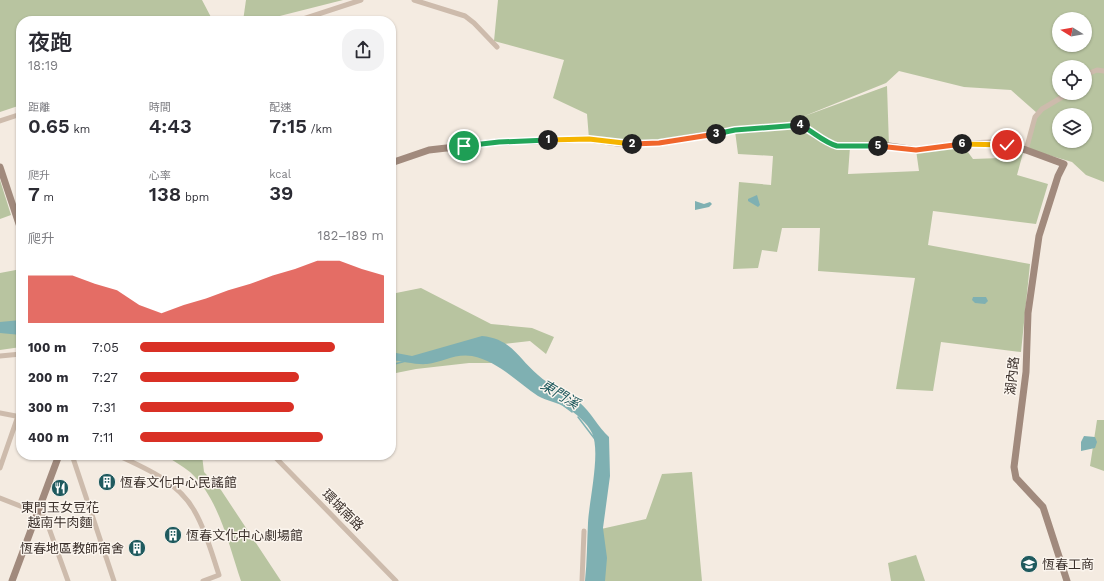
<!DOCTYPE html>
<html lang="zh-TW">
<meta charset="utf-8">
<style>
body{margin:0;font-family:"Work Sans","Noto Sans TC",sans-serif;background:#f2f2f3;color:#2b2b33;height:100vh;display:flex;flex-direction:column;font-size:15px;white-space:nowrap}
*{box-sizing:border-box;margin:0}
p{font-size:13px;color:#7c7c81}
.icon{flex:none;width:22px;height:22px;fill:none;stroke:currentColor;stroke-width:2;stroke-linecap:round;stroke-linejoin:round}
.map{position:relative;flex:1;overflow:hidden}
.sheet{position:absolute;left:16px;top:16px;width:380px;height:444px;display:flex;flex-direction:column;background:#fff;border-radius:16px;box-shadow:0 1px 3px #0004}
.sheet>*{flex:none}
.needle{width:26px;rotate:281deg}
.fabs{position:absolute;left:1052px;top:12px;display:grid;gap:8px}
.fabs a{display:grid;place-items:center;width:40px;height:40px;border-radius:50%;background:#fff;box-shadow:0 1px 3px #0004;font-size:20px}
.pin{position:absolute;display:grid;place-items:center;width:34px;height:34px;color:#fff;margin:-17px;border:2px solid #fff;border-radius:50%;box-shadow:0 1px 4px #0007}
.km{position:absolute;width:20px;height:20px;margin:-10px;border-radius:50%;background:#222;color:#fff;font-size:11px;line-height:20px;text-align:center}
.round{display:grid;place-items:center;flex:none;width:42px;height:42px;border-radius:16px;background:#f2f2f3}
.headline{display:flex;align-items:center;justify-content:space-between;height:68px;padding:0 12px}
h1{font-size:22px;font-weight:600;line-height:30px}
.stats{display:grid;grid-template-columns:repeat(3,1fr);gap:6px;height:68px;padding:4px 12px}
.stats div{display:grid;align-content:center}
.stats b{font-size:20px;font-weight:600}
.stats small{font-size:11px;font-weight:400}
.stats p{font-size:11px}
.chart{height:112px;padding:8px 12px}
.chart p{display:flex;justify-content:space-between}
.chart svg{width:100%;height:72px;margin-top:4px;fill:#d93025;opacity:.7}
ul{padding:0 12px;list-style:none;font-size:13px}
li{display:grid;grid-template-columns:64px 48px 1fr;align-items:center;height:30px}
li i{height:10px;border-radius:5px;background:#d93025}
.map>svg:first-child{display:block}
.green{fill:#b8c4a0;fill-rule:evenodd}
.water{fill:#7fb0b2}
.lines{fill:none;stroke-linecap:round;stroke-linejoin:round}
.stream{stroke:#7fb0b2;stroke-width:1.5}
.street{stroke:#cdbbac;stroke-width:5}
.secondary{stroke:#a18a7d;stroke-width:7}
.split-1-casing{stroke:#fff;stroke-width:8}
.split-2-casing{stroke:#fff;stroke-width:8}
.split-3-casing{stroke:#fff;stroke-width:8}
.split-4-casing{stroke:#fff;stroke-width:8}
.split-5-casing{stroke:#fff;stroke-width:8}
.split-6-casing{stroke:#fff;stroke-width:8}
.split-7-casing{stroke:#fff;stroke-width:8}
.split-1{stroke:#22a559;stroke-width:5}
.split-2{stroke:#f5b400;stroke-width:5}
.split-3{stroke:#f0652b;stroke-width:5}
.split-4{stroke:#22a559;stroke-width:5}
.split-5{stroke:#22a559;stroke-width:5}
.split-6{stroke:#f0652b;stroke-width:5}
.split-7{stroke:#f5b400;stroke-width:5}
.labels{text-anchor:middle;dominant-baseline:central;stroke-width:3;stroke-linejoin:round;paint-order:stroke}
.street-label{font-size:13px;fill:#3b302b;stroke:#fbf5ee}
.poi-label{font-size:13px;fill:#3b302b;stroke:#fbf5ee;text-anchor:start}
.water-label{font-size:14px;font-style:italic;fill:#1f5a5e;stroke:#fbf5ee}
</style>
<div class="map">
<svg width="1104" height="581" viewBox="0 0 1104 581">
<rect width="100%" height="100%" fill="#f4ebe1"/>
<g class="green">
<polygon points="0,0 202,0 213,21 21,21 21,105 0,112"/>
<polygon points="246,0 343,0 260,21 243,21"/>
<path d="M498 0H1104V182L1086 175 1072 162 1028 149 1037 113 1011 90 964 87 899 71 886 83 802 117 887 86 889 146 850 147 848 174 919 171 916 150 962 144 973 159 1000 158 1002 146 1023 153 1017 175 1048 184 1036 224 933 211 928 245 1030 264 1021 352 941 342 933 391 896 389 915 278 818 271 820 228H782L777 252 762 250 758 268 733 269 739 182 771 185 773 156 738 154 735 131 659 143 589 139 587 114 553 98 564 60 494 41ZM1059 19H1085V45H1059ZM1059 67H1085V93H1059ZM1059 115H1085V141H1059Z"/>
<polygon points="0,180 11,215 0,219"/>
<polygon points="21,269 21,347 0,350 0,273"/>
<polygon points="421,288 491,324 532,328 554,337 546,354 530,341 496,345 492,363 469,363 416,369 391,374 391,294"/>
<polygon points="1097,420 1104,420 1104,471 1090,466"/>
<path d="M164 455H202L204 472 221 490 281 581H241C229 546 219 498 190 472 182 466 173 460 164 455Z"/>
<polygon points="692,472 702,581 593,581 592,531 646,519 662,474"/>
<polygon points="916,555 925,581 891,581 888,563"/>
</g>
<g class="water">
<polygon points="757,195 760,205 758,207 748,201 748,199"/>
<polygon points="695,201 704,204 710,202 712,204 709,207 695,210"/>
<polygon points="973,297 986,297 988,301 985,304 975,303 972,300"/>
<polygon points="21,320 21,335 0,333 0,322"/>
<path d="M482 336C512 339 518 358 538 375 550 386 566 392 579 402 591 412 598 427 609 437L610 476 603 528 607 558 605 581H585C587 562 587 543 588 523 589 501 601 452 592 433 588 424 575 412 566 408 558 402 547 401 538 396 517 382 498 361 472 356 456 353 442 362 427 364 416 365 402 361 391 360V352L412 356Z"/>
<polygon points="1084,436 1095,437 1097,442 1095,448 1081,451 1081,442"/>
</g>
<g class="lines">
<g class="stream">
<polyline points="391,365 406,361"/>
<polyline points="523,383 531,389"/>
<polyline points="564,406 572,412"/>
<polyline points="578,417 594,438"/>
</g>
<g class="street">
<polyline points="414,0 465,16 474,23 497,47"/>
<polyline points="297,21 361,0"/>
<polyline points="1085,75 1097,70 1104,71"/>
<polyline points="0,121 21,114"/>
<polyline points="1026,150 1035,117 1042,109 1069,93"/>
<polyline points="0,356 21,354"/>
<polyline points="0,413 21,417"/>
<polyline points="72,455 114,581"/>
<path d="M117 455C146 468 180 483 195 512 206 531 212 554 219 575L203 581"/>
<polyline points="273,455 396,581"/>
<polyline points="0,468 18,416"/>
<polyline points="0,498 38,513 45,517 68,581"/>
<polyline points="582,581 584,531"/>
</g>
<g class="secondary">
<path d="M391 163 429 150 499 142 589 139 625 144 659 143 735 130 798 125C812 130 823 142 837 146H889L916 150 962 144 999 143 1026 150 1064 164 1058 176 1039 236 1028 313 1026 372 1014 467 1016 478 1043 507 1067 581"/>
<polyline points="0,167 21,230"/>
<polyline points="12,581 59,455"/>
</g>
</g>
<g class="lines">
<defs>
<polyline id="split-1" points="464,146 499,142 548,140"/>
<polyline id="split-2" points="548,140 589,139 632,144"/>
<polyline id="split-3" points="632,144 659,143 716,134"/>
<polyline id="split-4" points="716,134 735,130 800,125"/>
<path id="split-5" d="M800 125C813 131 823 142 837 146H878"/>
<polyline id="split-6" points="878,146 916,150 962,144"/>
<polyline id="split-7" points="962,144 1007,145"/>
</defs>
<use href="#split-1" class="split-1-casing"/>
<use href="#split-2" class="split-2-casing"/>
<use href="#split-3" class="split-3-casing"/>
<use href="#split-4" class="split-4-casing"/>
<use href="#split-5" class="split-5-casing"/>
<use href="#split-6" class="split-6-casing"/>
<use href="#split-7" class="split-7-casing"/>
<use href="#split-1" class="split-1"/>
<use href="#split-2" class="split-2"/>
<use href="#split-3" class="split-3"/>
<use href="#split-4" class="split-4"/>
<use href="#split-5" class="split-5"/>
<use href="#split-6" class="split-6"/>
<use href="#split-7" class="split-7"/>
</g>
<defs>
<symbol id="building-disc" viewBox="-11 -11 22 22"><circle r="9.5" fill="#1f5a5e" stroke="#fbf5ee"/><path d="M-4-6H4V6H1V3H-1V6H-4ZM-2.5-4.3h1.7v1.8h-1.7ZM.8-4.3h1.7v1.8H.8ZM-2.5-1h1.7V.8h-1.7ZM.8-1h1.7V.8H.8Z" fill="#fff"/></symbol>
<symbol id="restaurant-disc" viewBox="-11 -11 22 22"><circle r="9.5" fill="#1f5a5e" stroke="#fbf5ee"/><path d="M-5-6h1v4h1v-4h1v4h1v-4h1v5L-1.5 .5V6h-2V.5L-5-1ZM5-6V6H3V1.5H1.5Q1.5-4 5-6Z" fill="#fff"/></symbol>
<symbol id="school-disc" viewBox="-11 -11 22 22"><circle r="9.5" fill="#1f5a5e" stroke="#fbf5ee"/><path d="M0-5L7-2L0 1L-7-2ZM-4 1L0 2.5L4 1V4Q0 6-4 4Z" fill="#fff"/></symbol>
</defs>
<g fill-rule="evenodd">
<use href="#building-disc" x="97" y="472" width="20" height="20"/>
<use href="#restaurant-disc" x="50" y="478" width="20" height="20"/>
<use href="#building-disc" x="163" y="525" width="20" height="20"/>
<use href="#building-disc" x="127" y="538" width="20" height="20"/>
<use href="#school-disc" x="1019" y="554" width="20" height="20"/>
</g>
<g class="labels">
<g class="street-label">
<text transform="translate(1012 376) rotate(-84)">湖內路</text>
<text transform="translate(343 510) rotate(45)">環城南路</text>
</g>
<g class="poi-label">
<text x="120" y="482">恆春文化中心民謠館</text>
<text x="60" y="507" text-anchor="middle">東門玉女豆花<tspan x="60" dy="15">越南牛肉麵</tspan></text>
<text x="186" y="535">恆春文化中心劇場館</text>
<text x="124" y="548" text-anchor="end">恆春地區教師宿舍</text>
<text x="1042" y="564">恆春工商</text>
</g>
<g class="water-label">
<text transform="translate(560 394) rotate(31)">東門溪</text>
</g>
</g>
</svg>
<div class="fabs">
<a><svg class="needle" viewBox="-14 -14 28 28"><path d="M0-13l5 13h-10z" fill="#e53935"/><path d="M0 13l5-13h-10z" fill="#7c7c81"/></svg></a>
<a><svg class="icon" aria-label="locate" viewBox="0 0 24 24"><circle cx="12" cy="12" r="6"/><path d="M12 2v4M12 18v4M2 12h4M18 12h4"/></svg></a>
<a><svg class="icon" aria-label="layers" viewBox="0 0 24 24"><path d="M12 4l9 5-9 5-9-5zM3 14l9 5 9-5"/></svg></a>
</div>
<div class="pin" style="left:464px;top:146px;background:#1e9e55"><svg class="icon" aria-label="arrive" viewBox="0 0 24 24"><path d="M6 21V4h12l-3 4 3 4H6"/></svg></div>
<div class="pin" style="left:1007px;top:145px;background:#d93025"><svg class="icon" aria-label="check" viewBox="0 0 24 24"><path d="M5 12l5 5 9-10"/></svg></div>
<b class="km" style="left:548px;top:140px">1</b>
<b class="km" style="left:632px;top:144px">2</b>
<b class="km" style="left:716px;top:134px">3</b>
<b class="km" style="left:800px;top:125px">4</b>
<b class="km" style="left:878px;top:146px">5</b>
<b class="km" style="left:962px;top:144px">6</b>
<section class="sheet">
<div class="headline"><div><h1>夜跑</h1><p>18:19</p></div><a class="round"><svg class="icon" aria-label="share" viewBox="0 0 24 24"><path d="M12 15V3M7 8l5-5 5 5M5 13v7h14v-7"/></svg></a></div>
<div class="stats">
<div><p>距離</p><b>0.65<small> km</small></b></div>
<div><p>時間</p><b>4:43</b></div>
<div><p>配速</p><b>7:15<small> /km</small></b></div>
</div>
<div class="stats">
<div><p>爬升</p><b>7<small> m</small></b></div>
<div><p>心率</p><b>138<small> bpm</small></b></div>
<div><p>kcal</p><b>39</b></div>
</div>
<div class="chart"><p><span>爬升</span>182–189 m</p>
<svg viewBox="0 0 160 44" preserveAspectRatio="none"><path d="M0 44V15L10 15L20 15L30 20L40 24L50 33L60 38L70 33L80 29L90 24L100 20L110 15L120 11L130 6L140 6L150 11L160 15V44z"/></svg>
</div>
<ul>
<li><b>100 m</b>7:05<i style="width:80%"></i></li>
<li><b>200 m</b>7:27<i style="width:65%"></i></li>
<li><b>300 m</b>7:31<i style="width:63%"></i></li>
<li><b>400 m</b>7:11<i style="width:75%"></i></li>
</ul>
</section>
</div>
